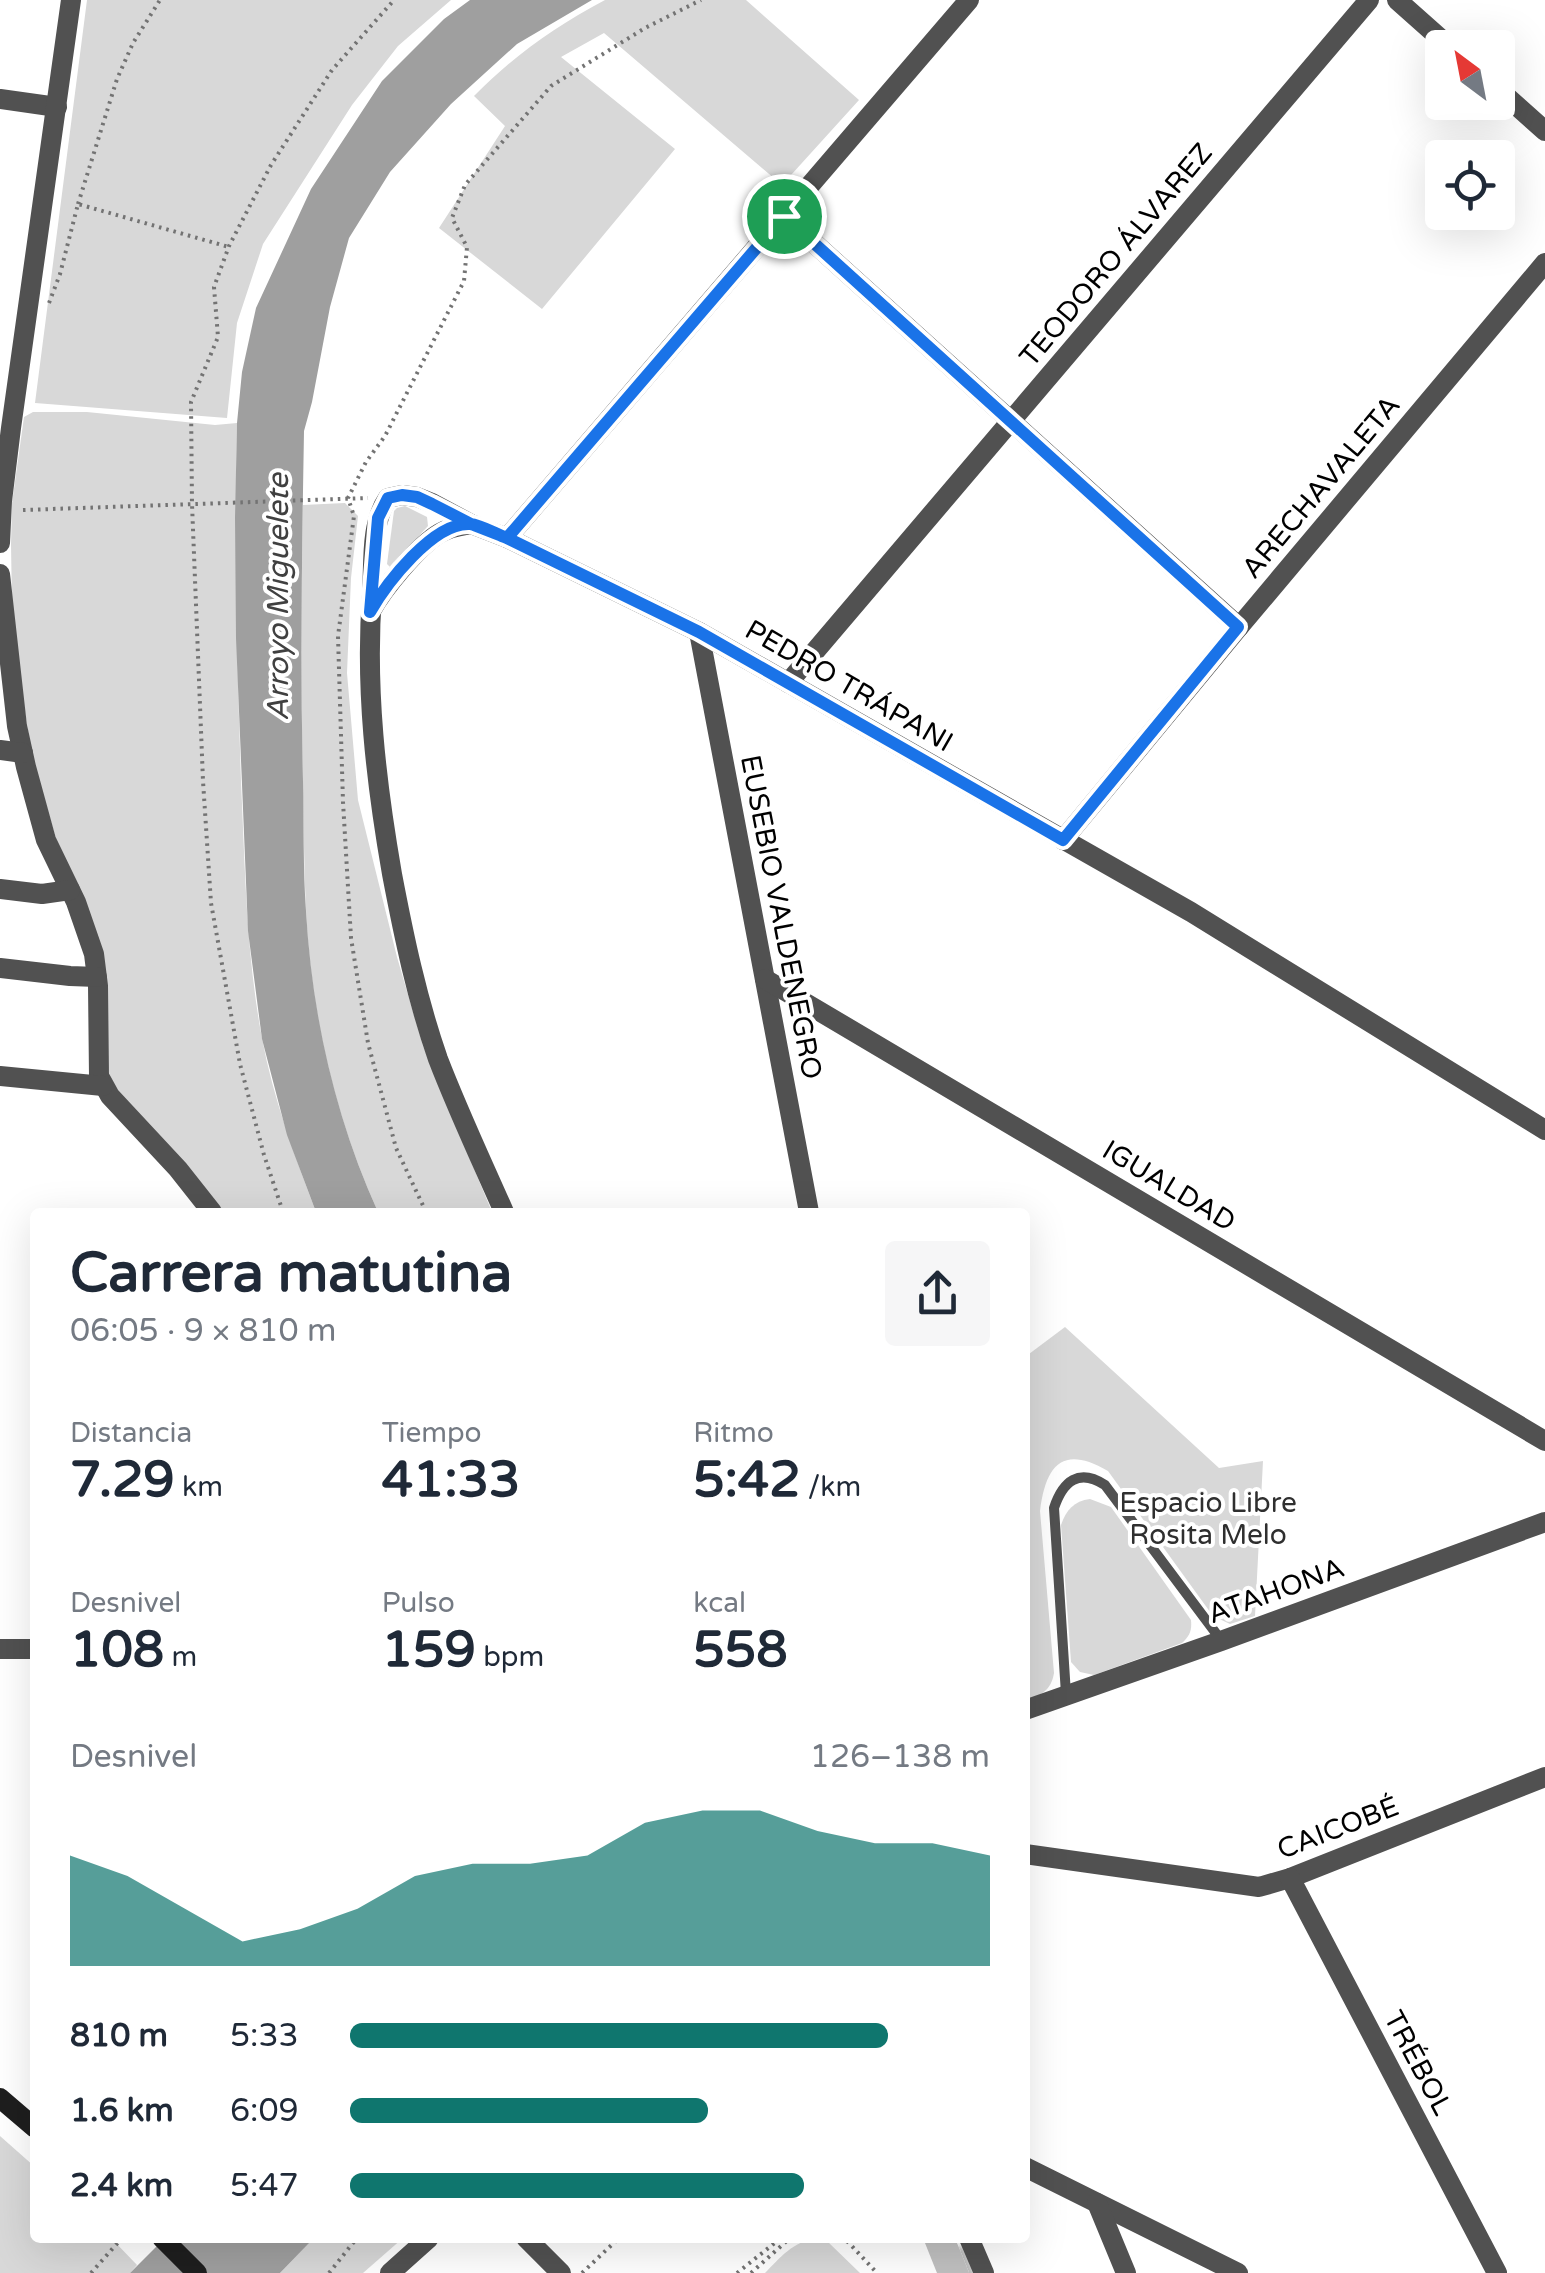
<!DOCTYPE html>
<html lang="es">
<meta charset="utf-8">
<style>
body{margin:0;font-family:"Varela Round",sans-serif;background:#f6f6f7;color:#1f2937;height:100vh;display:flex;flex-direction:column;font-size:38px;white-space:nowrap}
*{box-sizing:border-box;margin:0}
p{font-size:32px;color:#747a83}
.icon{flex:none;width:55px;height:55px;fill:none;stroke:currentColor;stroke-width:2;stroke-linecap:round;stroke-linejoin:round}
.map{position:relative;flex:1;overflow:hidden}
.details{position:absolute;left:30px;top:1208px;width:1000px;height:1035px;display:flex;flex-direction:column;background:#fff;border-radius:10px;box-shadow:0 10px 40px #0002}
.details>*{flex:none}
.needle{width:65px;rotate:328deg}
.buttons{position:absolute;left:1425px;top:30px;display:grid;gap:20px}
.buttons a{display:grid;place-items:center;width:90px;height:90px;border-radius:10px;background:#fff;box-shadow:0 10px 40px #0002;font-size:50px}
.pin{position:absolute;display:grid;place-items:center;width:85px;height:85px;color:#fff;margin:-42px;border:5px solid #fff;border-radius:50%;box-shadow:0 2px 10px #0007}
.round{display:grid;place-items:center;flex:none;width:105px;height:105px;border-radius:10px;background:#f6f6f7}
.overview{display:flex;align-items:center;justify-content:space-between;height:170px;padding:0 40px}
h1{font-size:55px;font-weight:800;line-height:75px}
.stats{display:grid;grid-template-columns:repeat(3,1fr);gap:15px;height:170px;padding:10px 40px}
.stats div{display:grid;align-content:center}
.stats b{font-size:50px;font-weight:800}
.stats small{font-size:28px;font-weight:400}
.stats p{font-size:28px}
.chart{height:280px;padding:20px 40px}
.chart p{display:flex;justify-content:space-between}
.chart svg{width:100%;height:180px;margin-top:10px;fill:#0f766e;opacity:.7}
ul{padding:0 40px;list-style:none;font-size:32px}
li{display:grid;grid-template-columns:160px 120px 1fr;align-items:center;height:75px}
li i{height:25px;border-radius:12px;background:#0f766e}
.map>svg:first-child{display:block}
.green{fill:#d8d8d8}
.water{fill:#9f9f9f}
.building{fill:#c0c0c0;filter:url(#shadow)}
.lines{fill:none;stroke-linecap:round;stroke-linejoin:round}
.path{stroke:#737373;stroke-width:4;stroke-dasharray:2.5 5;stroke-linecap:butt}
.lane{stroke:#515151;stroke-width:10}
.street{stroke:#515151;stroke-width:20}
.secondary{stroke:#1e1e1e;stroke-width:20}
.route-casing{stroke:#fff;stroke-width:20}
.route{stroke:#1a73e8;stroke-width:12}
.labels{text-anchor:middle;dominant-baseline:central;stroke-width:8;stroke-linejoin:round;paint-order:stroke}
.street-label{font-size:28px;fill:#000;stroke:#fff}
.park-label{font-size:28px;fill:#2f2f2f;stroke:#fff}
.water-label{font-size:30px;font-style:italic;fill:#404040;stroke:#fff}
</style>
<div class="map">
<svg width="1545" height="2273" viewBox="0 0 1545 2273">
<defs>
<filter id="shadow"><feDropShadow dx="9" dy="9" stdDeviation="2.5" flood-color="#0004"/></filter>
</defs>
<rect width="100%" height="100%" fill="#fff"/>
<g class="green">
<polygon points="87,0 451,0 398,46 352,105 263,244 237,323 227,418 35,403"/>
<path d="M605 0H746L859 100 782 185 604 33 561 57 675 149 542 309 439 228 505 126 474 96C516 54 553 28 605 0Z"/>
<path d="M33 412H87L215 425 237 423C234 543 237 661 241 781 245 866 246 954 262 1038 273 1098 295 1156 316 1212H219L111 1082 107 1063 102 968 56 839 32 755 20 681 12 606 11 544 12 503 24 417Z"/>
<path d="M345 503 358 516 351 578 347 673 358 800 397 957 423 1046 492 1212H378C335 1117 311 1015 306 910 304 872 304 834 303 795 301 699 301 602 303 505Z"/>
<polygon points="405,506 427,517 428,526 390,567 387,564 394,511 397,508"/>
<path d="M1065 1327 1219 1468 1263 1461 1255 1616 1230 1624 1213 1616 1108 1471C1063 1445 1046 1464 1040 1511L1054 1673C1051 1691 1041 1695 1025 1701V1357Z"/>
<path d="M1090 1499 1111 1507 1191 1620C1192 1630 1190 1636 1182 1643L1094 1675 1080 1672 1071 1662 1061 1525C1066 1510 1074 1501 1090 1499Z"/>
<polygon points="0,2136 35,2167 35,2238 111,2238 137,2265 130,2273 0,2273"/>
<polygon points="314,2238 403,2238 363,2273 280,2273"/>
<path d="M816 2239 828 2242 860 2273H765C780 2258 793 2241 816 2239Z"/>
</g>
<g class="water">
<path d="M470 0H592L517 44 451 104 390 172 349 238 330 307 312 402 304 431C302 548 300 665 303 781 304 824 303 868 306 911 312 1015 335 1117 378 1212H316L287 1135 262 1039 248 931 236 638 235 518 237 423 242 372 256 308 311 189 382 81 444 19Z"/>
<polygon points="165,2238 314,2238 280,2273 130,2273"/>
</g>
<polygon class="building" points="923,2238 955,2238 969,2273 937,2273"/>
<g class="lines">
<g class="path">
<polyline points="78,204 117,79 133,43 160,0"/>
<polyline points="49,303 60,274 78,204 229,247"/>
<polyline points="23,510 368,498"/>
<polyline points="283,1212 264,1155 240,1064 211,903 203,781 192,504 191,402 218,337 214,287 229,246 271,165 332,70 394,0"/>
<polyline points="426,1212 396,1148 368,1043 351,938 343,802 338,636 354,516 348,498 366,462 385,436 464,281 467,247 452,218 465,185 551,86 645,28 701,0"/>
<polyline points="840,2238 848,2242 877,2273"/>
<polyline points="91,2273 122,2238"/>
<polyline points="329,2273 357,2238"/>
<polyline points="582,2273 619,2238"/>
<polyline points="737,2273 781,2238"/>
<polyline points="751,2273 790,2238"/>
</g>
<path class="lane" d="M1066 1694 1054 1508C1063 1481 1079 1468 1105 1485L1221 1640"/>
<g class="street">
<polyline points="1397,0 1451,48"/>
<polyline points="1498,89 1545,131"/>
<polyline points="0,99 57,107"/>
<polyline points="783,215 1239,627"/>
<polyline points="507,538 969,0"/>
<polyline points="0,543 2,501 11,428 71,0"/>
<polyline points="0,574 17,726 26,767 46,840 76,902 94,954 98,986 99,1076 110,1096 178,1169 212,1212"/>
<path d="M371 611C383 589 419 545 440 533 450 527 460 526 471 524"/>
<polyline points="699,632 809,1212"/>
<polyline points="788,683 1369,0"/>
<polyline points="0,750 23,753"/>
<polyline points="1063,840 1239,627 1545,263"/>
<polyline points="0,889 42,894 70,890"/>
<polyline points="0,968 70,976 97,977"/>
<polyline points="765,979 1545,1441"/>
<polyline points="0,1076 103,1086"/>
<path d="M504 1212C482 1162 458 1111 438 1059 417 999 404 937 392 874 376 782 365 688 372 595 374 564 370 524 388 498L402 495 417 497 432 503 471 524 507 538 699 632 1191 912 1545 1130"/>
<polyline points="0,1649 35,1649"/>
<polyline points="1025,1710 1221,1641 1545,1522"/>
<polyline points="1025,1854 1259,1887 1290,1878 1545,1777"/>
<polyline points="1290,1878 1497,2273"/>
<polyline points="1025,2167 1238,2273"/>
<polyline points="1097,2203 1126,2273"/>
<polyline points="526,2238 561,2273"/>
<polyline points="969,2238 984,2273"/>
<polyline points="390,2273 429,2238"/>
</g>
<g class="secondary">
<polyline points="0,2098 35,2128"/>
<polyline points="162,2238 197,2273"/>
</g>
</g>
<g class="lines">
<defs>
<path id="route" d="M784 216 507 538C496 534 481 525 470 524 433 522 386 584 370 612L378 518 388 498 402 495 417 497 432 504 471 524 507 538 699 632 1063 840 1238 627 784 216"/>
</defs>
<use href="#route" class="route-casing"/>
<use href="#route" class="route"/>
</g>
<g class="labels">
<g class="street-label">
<text transform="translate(1116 255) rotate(-50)">TEODORO ÁLVAREZ</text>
<text transform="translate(1321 487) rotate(-50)">ARECHAVALETA</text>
<text transform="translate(849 686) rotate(30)">PEDRO TRÁPANI</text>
<text transform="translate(781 917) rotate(79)">EUSEBIO VALDENEGRO</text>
<text transform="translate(1169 1186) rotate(31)">IGUALDAD</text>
<text transform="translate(1276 1591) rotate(-20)">ATAHONA</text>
<text transform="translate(1338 1828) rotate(-21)">CAICOBÉ</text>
<text transform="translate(1418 2063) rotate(62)">TRÉBOL</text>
</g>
<g class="park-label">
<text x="1208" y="1503">Espacio Libre<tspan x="1208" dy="32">Rosita Melo</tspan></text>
</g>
<g class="water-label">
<text transform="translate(278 597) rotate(-90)">Arroyo Miguelete</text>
</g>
</g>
</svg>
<div class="buttons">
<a><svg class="needle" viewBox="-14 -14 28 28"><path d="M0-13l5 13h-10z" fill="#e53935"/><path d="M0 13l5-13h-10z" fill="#747a83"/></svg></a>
<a><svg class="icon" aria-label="locate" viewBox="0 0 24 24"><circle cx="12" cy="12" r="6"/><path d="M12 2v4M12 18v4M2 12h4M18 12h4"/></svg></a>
</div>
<div class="pin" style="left:784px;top:216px;background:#1e9e55"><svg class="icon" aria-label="arrive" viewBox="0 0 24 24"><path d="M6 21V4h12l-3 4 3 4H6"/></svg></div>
<section class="details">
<div class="overview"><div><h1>Carrera matutina</h1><p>06:05 · 9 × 810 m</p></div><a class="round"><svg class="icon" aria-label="share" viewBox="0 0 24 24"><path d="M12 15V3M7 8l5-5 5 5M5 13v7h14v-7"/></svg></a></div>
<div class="stats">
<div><p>Distancia</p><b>7.29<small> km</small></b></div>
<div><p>Tiempo</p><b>41:33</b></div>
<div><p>Ritmo</p><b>5:42<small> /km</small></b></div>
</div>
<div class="stats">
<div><p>Desnivel</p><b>108<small> m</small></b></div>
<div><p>Pulso</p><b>159<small> bpm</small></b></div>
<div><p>kcal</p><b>558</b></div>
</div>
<div class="chart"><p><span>Desnivel</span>126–138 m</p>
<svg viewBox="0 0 160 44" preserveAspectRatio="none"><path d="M0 44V17L10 22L20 30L30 38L40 35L50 30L60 22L70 19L80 19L90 17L100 9L110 6L120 6L130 11L140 14L150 14L160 17V44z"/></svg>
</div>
<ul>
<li><b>810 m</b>5:33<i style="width:84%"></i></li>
<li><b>1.6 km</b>6:09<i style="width:56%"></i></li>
<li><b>2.4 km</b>5:47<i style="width:71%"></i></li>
</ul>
</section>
</div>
